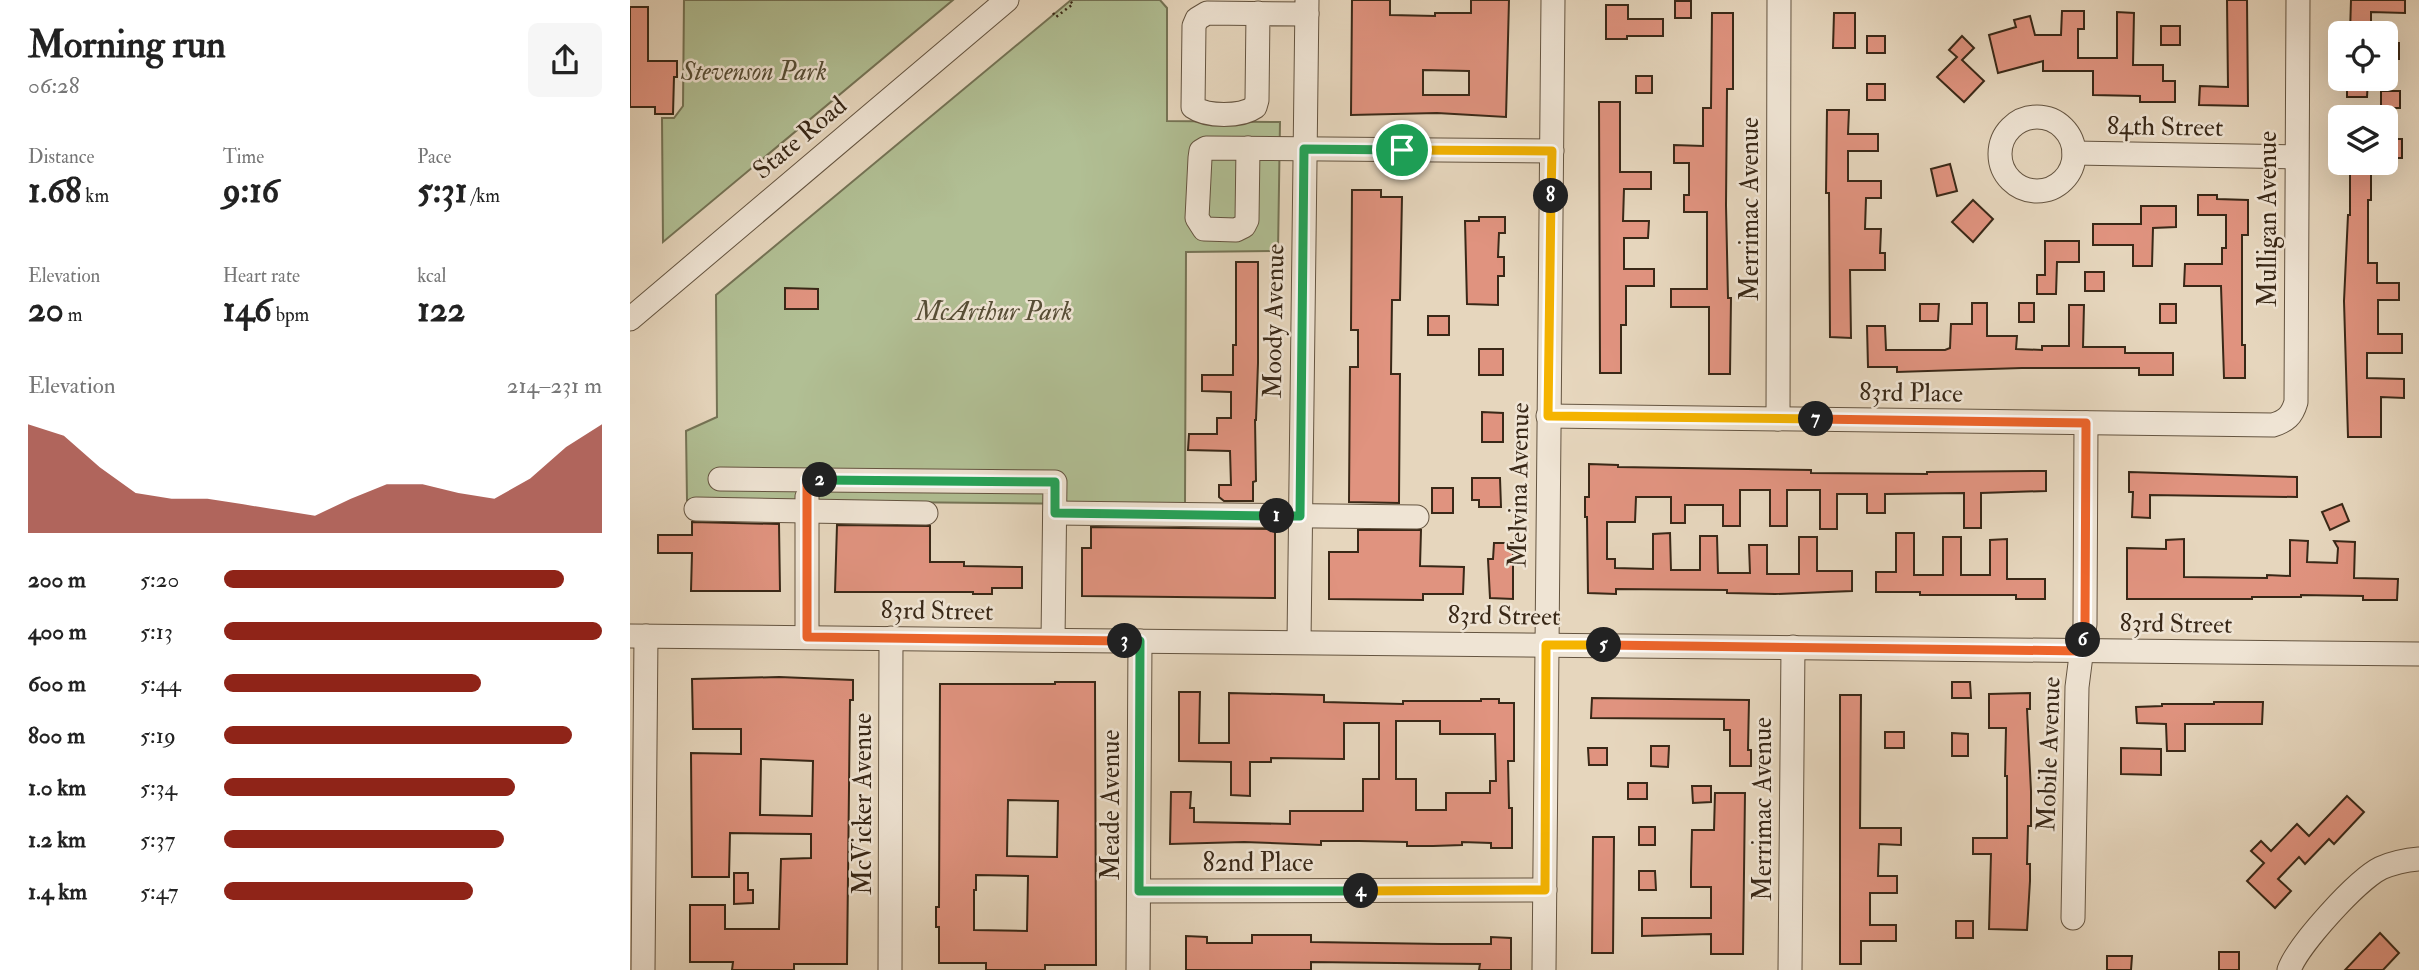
<!DOCTYPE html>
<meta charset="utf-8">
<style>
body{margin:0;font-family:"IM FELL Double Pica",serif;background:#f6f6f6;color:#222;height:100vh;display:flex;flex-direction:column;font-size:26px;white-space:nowrap}
*{box-sizing:border-box;margin:0}
p{font-size:23px;color:#767676}
.icon{flex:none;width:38px;height:38px;fill:none;stroke:currentColor;stroke-width:2;stroke-linecap:round;stroke-linejoin:round}
.map{position:relative;flex:1;overflow:hidden}
.side{display:flex;flex-direction:column;background:#fff;width:630px}
.side>*{flex:none}
.controls{position:absolute;left:1698px;top:21px;display:grid;gap:14px}
.controls a{display:grid;place-items:center;width:70px;height:70px;border-radius:10px;background:#fff;box-shadow:0 7px 28px #0002;font-size:35px}
.pin{position:absolute;display:grid;place-items:center;width:60px;height:60px;color:#fff;margin:-30px;border:4px solid #fff;border-radius:50%;box-shadow:0 2px 7px #0007}
.km{position:absolute;width:35px;height:35px;margin:-18px;border-radius:50%;background:#222;color:#fff;font-size:19px;line-height:35px;text-align:center}
.round{display:grid;place-items:center;flex:none;width:74px;height:74px;border-radius:10px;background:#f6f6f6}
.summary{display:flex;align-items:center;justify-content:space-between;height:119px;padding:0 28px}
h1{font-size:38px;font-weight:700;line-height:52px}
.stats{display:grid;grid-template-columns:repeat(3,1fr);gap:10px;height:119px;padding:7px 28px}
.stats div{display:grid;align-content:center}
.stats b{font-size:35px;font-weight:700}
.stats small{font-size:19px;font-weight:400}
.stats p{font-size:19px}
.chart{height:196px;padding:14px 28px}
.chart p{display:flex;justify-content:space-between}
.chart svg{width:100%;height:126px;margin-top:7px;fill:#8f2418;opacity:.7}
ul{padding:0 28px;list-style:none;font-size:23px}
li{display:grid;grid-template-columns:112px 84px 1fr;align-items:center;height:52px}
li i{height:18px;border-radius:9px;background:#8f2418}
main{display:flex;flex:1;min-height:0}
.map>svg:first-child{display:block}
.green{fill:#b1bf94;stroke:#757456;stroke-width:2}
.building{fill:#e0937f;stroke:#392817;stroke-width:2;fill-rule:evenodd}
.lines{fill:none;stroke-linecap:round;stroke-linejoin:round}
.minor-casing{stroke:#645440;stroke-width:25}
.path{stroke:#392817;stroke-width:2.5;stroke-dasharray:2 3.5;stroke-linecap:butt}
.minor{stroke:#efe4d4;stroke-width:23}
.split-1-casing{stroke:#fff;stroke-width:14}
.split-2-casing{stroke:#fff;stroke-width:14}
.split-3-casing{stroke:#fff;stroke-width:14}
.split-4-casing{stroke:#fff;stroke-width:14}
.split-5-casing{stroke:#fff;stroke-width:14}
.split-6-casing{stroke:#fff;stroke-width:14}
.split-7-casing{stroke:#fff;stroke-width:14}
.split-8-casing{stroke:#fff;stroke-width:14}
.split-9-casing{stroke:#fff;stroke-width:14}
.split-1{stroke:#22a559;stroke-width:9}
.split-2{stroke:#22a559;stroke-width:9}
.split-3{stroke:#f0652b;stroke-width:9}
.split-4{stroke:#22a559;stroke-width:9}
.split-5{stroke:#f5b400;stroke-width:9}
.split-6{stroke:#f0652b;stroke-width:9}
.split-7{stroke:#f0652b;stroke-width:9}
.split-8{stroke:#f5b400;stroke-width:9}
.split-9{stroke:#f5b400;stroke-width:9}
.labels{text-anchor:middle;dominant-baseline:central;stroke-width:5;stroke-linejoin:round;paint-order:stroke}
.park-label{font-size:26px;font-style:italic;fill:#574e36;stroke:#efe4d4}
.street-label{font-size:26px;fill:#392817;stroke:#efe4d4}
</style>
<main>
<section class="side">
<div class="summary"><div><h1>Morning run</h1><p>06:28</p></div><a class="round"><svg class="icon" aria-label="share" viewBox="0 0 24 24"><path d="M12 15V3M7 8l5-5 5 5M5 13v7h14v-7"/></svg></a></div>
<div class="stats">
<div><p>Distance</p><b>1.68<small> km</small></b></div>
<div><p>Time</p><b>9:16</b></div>
<div><p>Pace</p><b>5:31<small> /km</small></b></div>
</div>
<div class="stats">
<div><p>Elevation</p><b>20<small> m</small></b></div>
<div><p>Heart rate</p><b>146<small> bpm</small></b></div>
<div><p>kcal</p><b>122</b></div>
</div>
<div class="chart"><p><span>Elevation</span>214–231 m</p>
<svg viewBox="0 0 160 44" preserveAspectRatio="none"><path d="M0 44V6L10 10L20 21L30 30L40 32L50 32L60 34L70 36L80 38L90 32L100 27L110 27L120 30L130 32L140 25L150 14L160 6V44z"/></svg>
</div>
<ul>
<li><b>200 m</b>5:20<i style="width:90%"></i></li>
<li><b>400 m</b>5:13<i style="width:100%"></i></li>
<li><b>600 m</b>5:44<i style="width:68%"></i></li>
<li><b>800 m</b>5:19<i style="width:92%"></i></li>
<li><b>1.0 km</b>5:34<i style="width:77%"></i></li>
<li><b>1.2 km</b>5:37<i style="width:74%"></i></li>
<li><b>1.4 km</b>5:47<i style="width:66%"></i></li>
</ul>
</section>
<div class="map">
<svg width="1789" height="970" viewBox="0 0 1789 970">
<rect width="100%" height="100%" fill="#e6d6bd"/>
<filter id="stains"><feTurbulence type="fractalNoise" baseFrequency=".00286" numOctaves="4"/><feColorMatrix values="0 0 0 0 .2 0 0 0 0 .09 0 0 0 0 .02 0 0 0 .5 -.17"/></filter>
<radialGradient id="worn" r=".72"><stop offset=".6" stop-color="#630" stop-opacity="0"/><stop offset="1" stop-color="#630" stop-opacity=".3"/></radialGradient>
<g class="green">
<polygon points="54,0 323,0 33,242 32,118 44,118 53,106"/>
<polygon points="441,0 530,0 537,8 537,121 650,122 648,251 556,252 555,505 57,500 56,431 87,417 86,295"/>
</g>
<g class="building">
<path d="M722 0H760V15L805 16V13H841V0H879L876 117 807 113 721 115ZM793 70 839 71V95H793Z"/>
<polygon points="1597,0 1617,0 1618,106 1569,105 1570,86 1598,87"/>
<polygon points="1721,0 1775,0 1775,13 1741,12 1741,33 1720,33"/>
<rect x="1045" y="1" width="16" height="17"/>
<polygon points="976,5 998,5 998,19 1033,19 1033,36 997,36 997,39 976,39"/>
<polygon points="0,7 18,7 18,61 47,61 47,77 44,77 43,114 25,114 25,107 0,107"/>
<polygon points="1432,11 1454,11 1454,29 1448,29 1448,58 1487,58 1487,12 1504,13 1503,65 1533,65 1533,81 1545,81 1545,102 1510,102 1510,96 1463,95 1463,71 1413,71 1413,61 1368,73 1359,35 1386,27 1384,20 1400,16 1405,35 1431,35"/>
<polygon points="1082,13 1103,13 1103,89 1097,89 1096,205 1098,298 1101,298 1100,374 1079,374 1079,307 1041,307 1041,289 1077,289 1077,212 1054,212 1054,195 1059,195 1059,163 1044,163 1044,145 1073,146 1073,108 1081,108"/>
<polygon points="1204,13 1225,13 1225,48 1203,48"/>
<rect x="1531" y="26" width="19" height="19"/>
<rect x="1237" y="36" width="18" height="17"/>
<polygon points="1332,36 1344,48 1332,60 1354,81 1334,102 1307,77 1327,57 1319,50"/>
<rect x="1755" y="43" width="14" height="16"/>
<rect x="1006" y="76" width="16" height="17"/>
<polygon points="1717,79 1738,79 1737,97 1717,97"/>
<rect x="1237" y="84" width="18" height="16"/>
<rect x="1751" y="91" width="19" height="17"/>
<polygon points="969,102 990,102 990,172 1021,172 1021,189 994,189 993,221 1019,221 1018,238 994,238 994,269 1024,269 1024,286 996,286 996,325 991,325 991,373 970,373"/>
<polygon points="1197,110 1219,110 1218,134 1248,134 1248,151 1218,151 1218,181 1251,181 1251,198 1236,198 1235,229 1251,229 1250,253 1255,253 1255,270 1220,270 1221,338 1200,337 1199,193 1196,193"/>
<rect x="1755" y="139" width="17" height="19"/>
<polygon points="1320,164 1327,191 1307,196 1301,169"/>
<polygon points="1720,167 1741,167 1741,200 1738,200 1738,263 1747,263 1747,283 1769,283 1769,300 1748,300 1748,334 1772,334 1772,353 1737,353 1737,378 1774,379 1774,398 1751,397 1751,437 1718,437 1714,301 1718,215 1720,215"/>
<polygon points="722,190 751,190 751,197 772,197 770,300 762,300 761,374 770,374 769,503 719,502 720,367 728,367 728,330 721,330"/>
<polygon points="1568,195 1587,195 1587,199 1618,200 1618,235 1612,235 1612,345 1615,345 1615,378 1594,378 1591,286 1554,286 1555,264 1592,264 1592,248 1596,248 1596,215 1568,215"/>
<polygon points="1343,200 1363,219 1343,242 1322,222"/>
<polygon points="1511,206 1546,206 1546,227 1523,228 1522,266 1503,266 1503,245 1463,245 1463,224 1511,224"/>
<polygon points="849,217 875,217 875,233 869,233 868,257 874,257 874,276 868,276 868,305 837,304 835,221 849,221"/>
<polygon points="1415,241 1449,241 1449,262 1427,262 1426,294 1407,294 1407,275 1415,275"/>
<polygon points="606,262 628,262 628,363 626,420 625,420 626,481 623,482 623,501 594,501 589,497 589,485 601,485 600,451 558,450 559,434 587,434 587,418 601,418 601,392 572,391 572,375 603,375 603,345 606,345"/>
<rect x="1455" y="272" width="19" height="19"/>
<polygon points="155,288 188,289 188,309 155,309"/>
<polygon points="1342,303 1357,303 1357,336 1387,336 1386,349 1412,350 1412,346 1439,346 1439,305 1454,305 1453,347 1495,347 1495,353 1543,353 1543,375 1509,375 1509,368 1392,368 1267,372 1267,367 1238,367 1237,326 1255,326 1256,350 1315,350 1320,348 1321,324 1342,324"/>
<rect x="1389" y="303" width="15" height="19"/>
<polygon points="1290,304 1309,304 1308,321 1290,321"/>
<rect x="1530" y="304" width="16" height="19"/>
<rect x="798" y="316" width="21" height="19"/>
<rect x="849" y="349" width="24" height="26"/>
<polygon points="852,412 873,413 873,442 852,442"/>
<polygon points="959,464 988,465 988,467 1181,470 1181,473 1297,474 1297,472 1416,471 1416,491 1351,493 1351,528 1334,528 1334,493 1255,494 1255,513 1237,513 1237,494 1207,494 1207,529 1190,529 1190,490 1157,490 1157,526 1140,526 1140,490 1110,490 1110,526 1093,526 1093,505 1055,505 1055,523 1041,523 1041,497 1006,497 1005,522 977,522 977,559 985,559 985,568 1023,569 1023,534 1040,533 1041,570 1070,570 1070,536 1087,536 1088,573 1120,573 1119,545 1137,545 1137,574 1169,574 1169,537 1187,537 1187,571 1222,571 1222,591 1145,594 1097,593 1097,590 986,589 986,594 958,593 957,517 955,517 955,497 959,497"/>
<polygon points="1499,472 1667,477 1667,497 1520,495 1520,518 1502,517 1503,492 1499,492"/>
<polygon points="842,478 870,478 871,507 849,507 849,500 842,500"/>
<rect x="802" y="488" width="21" height="25"/>
<polygon points="1712,504 1719,521 1700,530 1692,512"/>
<polygon points="62,522 149,524 150,591 61,591 62,553 28,553 28,535 62,535"/>
<polygon points="207,525 300,526 300,562 334,562 334,566 392,567 392,588 362,588 362,594 343,594 343,592 205,592"/>
<polygon points="461,527 645,529 645,598 452,596 452,548 461,548"/>
<polygon points="728,530 791,530 790,566 834,567 833,594 793,594 793,600 699,599 699,552 728,552"/>
<polygon points="1266,533 1284,533 1284,575 1313,575 1313,537 1331,537 1331,575 1360,575 1360,540 1377,539 1377,579 1415,579 1415,599 1386,599 1386,595 1290,595 1290,592 1246,592 1246,572 1266,572"/>
<polygon points="1554,539 1554,577 1637,578 1637,575 1660,576 1660,540 1678,541 1677,562 1707,563 1708,548 1704,541 1725,542 1724,578 1768,579 1767,600 1733,600 1733,596 1671,595 1671,597 1622,597 1622,599 1497,599 1497,548 1536,549 1536,540"/>
<polygon points="864,543 883,543 883,599 860,598 858,559 863,559"/>
<path d="M149 677 223 680V700H220L217 964H164V970H102L103 962H60V905H95V929H149L151 859 181 858V834L100 833 99 877H62L61 753 111 754V729H63L62 679ZM131 759 183 761 182 816 130 815Z"/>
<path d="M425 682H465L466 965H415V970H356V963H309V927H306V907H309L310 684H425ZM378 800 428 801 427 857 377 856ZM346 875 398 876 397 931 344 930V890H346Z"/>
<polygon points="1322,682 1340,682 1341,698 1322,698"/>
<path d="M549 692H570L569 743H599V693L694 695V702L773 704V701H851V699H869V703H884V761H878L879 808H882V848H861V843L832 842V845L803 846H777V842L729 841H691V845L614 842 540 844 541 792H561L560 808H564V822L660 824V811H733V779H749V723H714V759L641 758V762H620V796L601 795V762L549 761ZM766 721H810V734H865L866 781H860V793H816V810H786V779H766Z"/>
<polygon points="1400,693 1400,709 1397,709 1401,791 1401,826 1398,826 1397,864 1400,864 1400,881 1397,930 1359,929 1361,854 1343,854 1343,838 1377,838 1377,776 1375,776 1376,728 1359,728 1359,694"/>
<polygon points="1210,695 1231,695 1230,828 1271,828 1271,845 1249,844 1248,876 1267,876 1267,893 1240,893 1240,925 1266,925 1266,941 1231,941 1231,964 1210,964"/>
<polygon points="962,698 1119,700 1118,750 1121,750 1121,766 1100,766 1100,730 1094,730 1094,719 961,718"/>
<polygon points="1584,702 1633,702 1632,724 1555,724 1555,751 1537,751 1536,724 1507,723 1506,707 1532,706 1532,704 1584,704"/>
<rect x="1255" y="732" width="19" height="16"/>
<polygon points="1322,733 1338,734 1338,756 1322,756"/>
<polygon points="1021,746 1039,746 1038,767 1021,766"/>
<polygon points="958,748 977,748 977,765 959,765"/>
<polygon points="1491,748 1531,749 1531,775 1491,774"/>
<rect x="998" y="783" width="19" height="16"/>
<polygon points="1062,786 1081,786 1081,802 1063,803"/>
<polygon points="1085,793 1115,793 1113,954 1081,954 1081,934 1012,936 1012,918 1081,918 1081,887 1061,887 1061,872 1062,830 1084,830"/>
<polygon points="1717,796 1734,812 1704,844 1699,839 1675,864 1669,857 1648,879 1661,891 1645,908 1617,881 1634,863 1621,851 1631,841 1641,851 1667,824 1679,836"/>
<rect x="1009" y="827" width="16" height="18"/>
<polygon points="963,837 984,837 983,953 962,953"/>
<polygon points="1009,871 1025,871 1026,890 1009,890"/>
<polygon points="104,873 118,873 118,890 123,890 123,903 104,904"/>
<rect x="1326" y="921" width="17" height="17"/>
<polygon points="1750,933 1769,953 1753,970 1715,970"/>
<polygon points="622,935 681,935 681,942 811,944 861,944 861,937 881,938 881,970 849,970 850,964 681,962 681,970 556,970 556,936 577,937 577,943 622,943"/>
<rect x="1589" y="952" width="20" height="18"/>
<polygon points="1477,956 1502,956 1501,970 1477,970"/>
</g>
<g class="lines">
<defs>
<g id="minor">
<path d="M628 13 627 100 625 107C611 117 577 117 563 107L564 26 567 19 577 13 677 14"/>
<circle cx="1407" cy="154" r="37"/>
<polyline points="618,148 617,220 614,226 606,230 574,229 567,218 570,158 571,151 576,148 922,151"/>
<polyline points="1444,153 1666,157"/>
<polyline points="0,319 377,0"/>
<path d="M918 416 1643 425C1656 421 1662 416 1666 402L1668 0"/>
<polyline points="1148,419 1149,0"/>
<polyline points="90,479 425,482 423,640"/>
<polyline points="66,509 296,513"/>
<polyline points="425,513 787,517"/>
<polyline points="0,636 1789,654"/>
<polyline points="177,637 177,497"/>
<polyline points="669,642 677,0"/>
<polyline points="509,891 915,890"/>
<polyline points="1443,918 1447,687 1455,624 1456,423"/>
<polyline points="13,970 16,636"/>
<polyline points="260,970 261,638"/>
<polyline points="508,970 510,641"/>
<polyline points="914,970 923,0"/>
<polyline points="1160,970 1163,647"/>
<path d="M1659 970C1668 945 1727 880 1751 868 1763 863 1777 860 1789 859"/>
</g>
</defs>
<use href="#minor" class="minor-casing"/>
<polyline class="path" points="423,13 426,17 443,4 439,0"/>
<use href="#minor" class="minor"/>
</g>
<g class="lines">
<defs>
<polyline id="split-1" points="647,516 670,516 674,149 772,150"/>
<polyline id="split-2" points="190,480 425,482 425,513 647,516"/>
<polyline id="split-3" points="190,480 177,480 177,637 495,641"/>
<polyline id="split-4" points="495,641 510,641 509,891 731,891"/>
<polyline id="split-5" points="731,891 915,890 916,645 974,645"/>
<polyline id="split-6" points="974,645 1452,651 1453,640"/>
<polyline id="split-7" points="1186,419 1456,423 1455,624 1453,640"/>
<polyline id="split-8" points="921,196 918,416 1186,419"/>
<polyline id="split-9" points="772,150 922,151 921,196"/>
</defs>
<use href="#split-1" class="split-1-casing"/>
<use href="#split-2" class="split-2-casing"/>
<use href="#split-3" class="split-3-casing"/>
<use href="#split-4" class="split-4-casing"/>
<use href="#split-5" class="split-5-casing"/>
<use href="#split-6" class="split-6-casing"/>
<use href="#split-7" class="split-7-casing"/>
<use href="#split-8" class="split-8-casing"/>
<use href="#split-9" class="split-9-casing"/>
<use href="#split-1" class="split-1"/>
<use href="#split-2" class="split-2"/>
<use href="#split-3" class="split-3"/>
<use href="#split-4" class="split-4"/>
<use href="#split-5" class="split-5"/>
<use href="#split-6" class="split-6"/>
<use href="#split-7" class="split-7"/>
<use href="#split-8" class="split-8"/>
<use href="#split-9" class="split-9"/>
</g>
<g class="labels">
<g class="park-label">
<text x="124" y="72">Stevenson Park</text>
<text x="364" y="312">McArthur Park</text>
</g>
<g class="street-label">
<text transform="translate(1535 127) rotate(1)">84th Street</text>
<text transform="translate(170 138) rotate(-40)">State Road</text>
<text transform="translate(1120 209) rotate(-90)">Merrimac Avenue</text>
<text transform="translate(1638 219) rotate(-90)">Mulligan Avenue</text>
<text transform="translate(644 321) rotate(-89)">Moody Avenue</text>
<text transform="translate(1281 393) rotate(1)">83rd Place</text>
<text transform="translate(889 485) rotate(-89)">Melvina Avenue</text>
<text transform="translate(307 611) rotate(1)">83rd Street</text>
<text transform="translate(874 616) rotate(1)">83rd Street</text>
<text transform="translate(1546 624) rotate(1)">83rd Street</text>
<text transform="translate(1419 754) rotate(-88)">Mobile Avenue</text>
<text transform="translate(233 804) rotate(-90)">McVicker Avenue</text>
<text transform="translate(481 805) rotate(-90)">Meade Avenue</text>
<text transform="translate(1133 809) rotate(-90)">Merrimac Avenue</text>
<text x="628" y="863">82nd Place</text>
</g>
</g>
<rect width="100%" height="100%" filter="url(#stains)"/>
<rect width="100%" height="100%" fill="url(#worn)"/>
</svg>
<div class="controls">
<a><svg class="icon" aria-label="locate" viewBox="0 0 24 24"><circle cx="12" cy="12" r="6"/><path d="M12 2v4M12 18v4M2 12h4M18 12h4"/></svg></a>
<a><svg class="icon" aria-label="layers" viewBox="0 0 24 24"><path d="M12 4l9 5-9 5-9-5zM3 14l9 5 9-5"/></svg></a>
</div>
<div class="pin" style="left:772px;top:150px;background:#1e9e55"><svg class="icon" aria-label="arrive" viewBox="0 0 24 24"><path d="M6 21V4h12l-3 4 3 4H6"/></svg></div>
<b class="km" style="left:647px;top:516px">1</b>
<b class="km" style="left:190px;top:480px">2</b>
<b class="km" style="left:495px;top:641px">3</b>
<b class="km" style="left:731px;top:891px">4</b>
<b class="km" style="left:974px;top:645px">5</b>
<b class="km" style="left:1453px;top:640px">6</b>
<b class="km" style="left:1186px;top:419px">7</b>
<b class="km" style="left:921px;top:196px">8</b>
</div>
</main>
